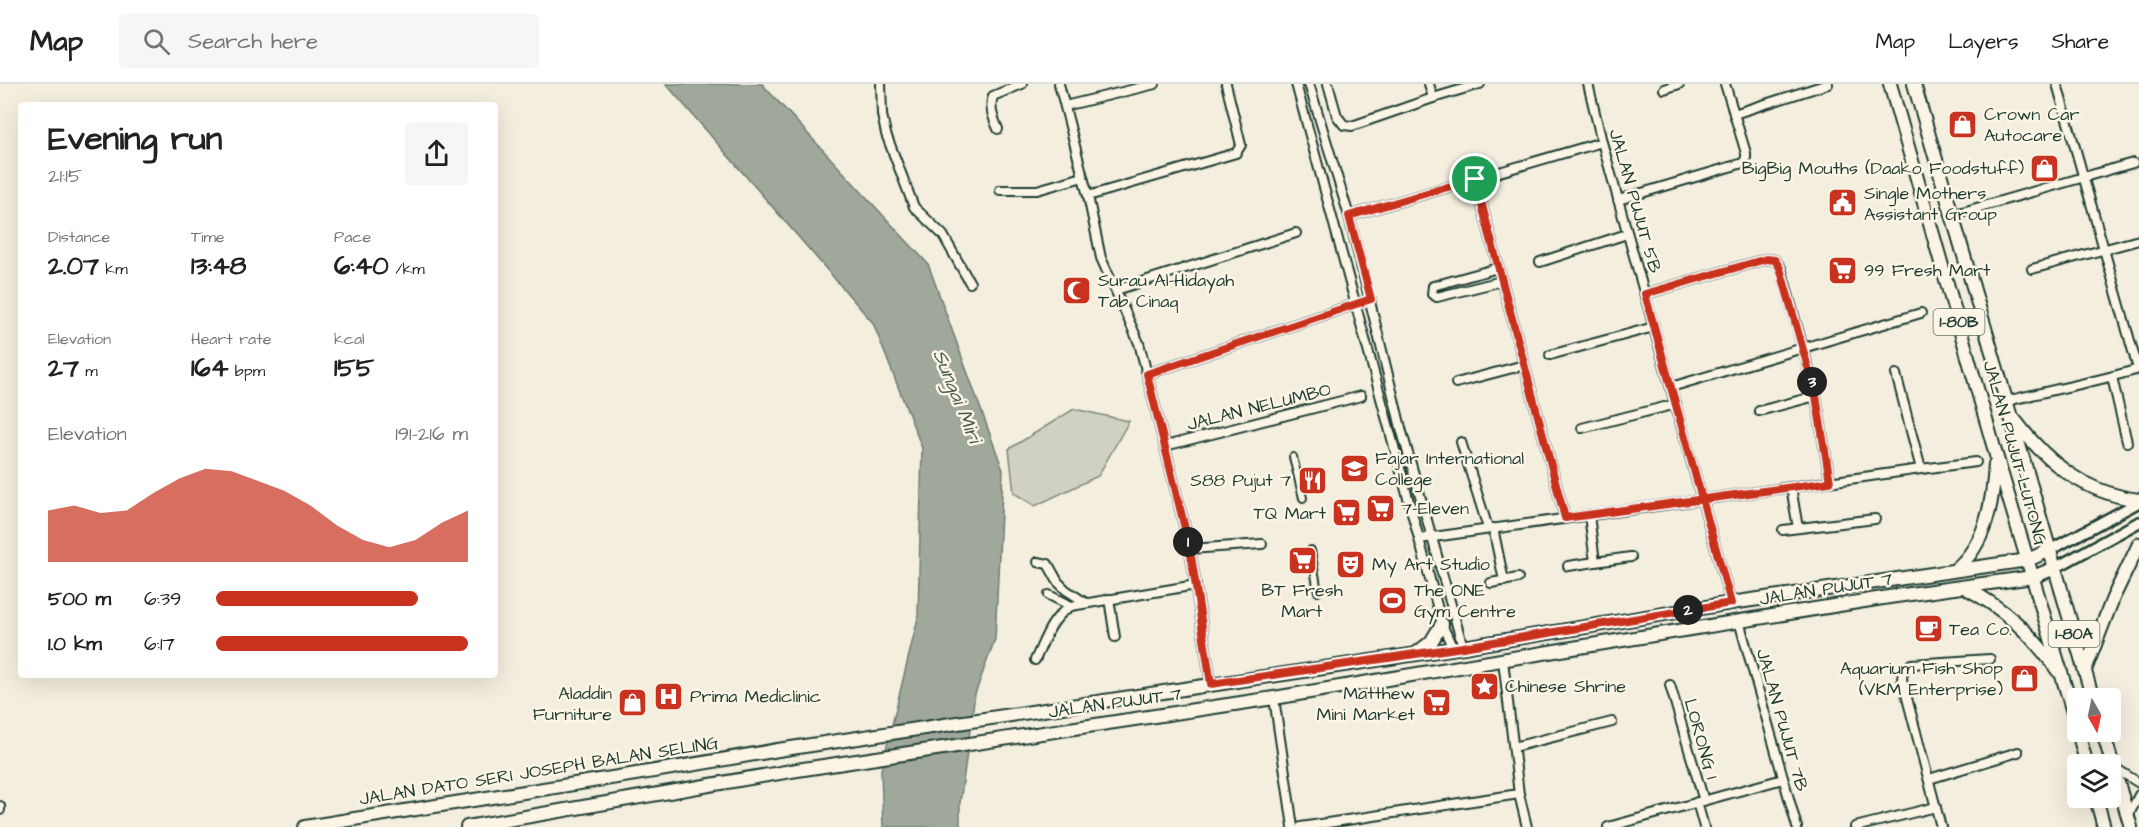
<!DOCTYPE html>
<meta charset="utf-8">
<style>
body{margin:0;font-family:"Architects Daughter",sans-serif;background:#f6f6f6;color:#222;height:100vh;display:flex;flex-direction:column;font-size:22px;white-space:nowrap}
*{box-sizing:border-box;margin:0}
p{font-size:20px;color:#767676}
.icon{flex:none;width:33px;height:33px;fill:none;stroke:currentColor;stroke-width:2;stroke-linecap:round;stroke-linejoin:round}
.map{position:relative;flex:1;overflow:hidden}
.panel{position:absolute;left:18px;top:18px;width:480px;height:576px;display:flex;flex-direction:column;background:#fff;border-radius:6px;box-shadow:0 6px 24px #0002}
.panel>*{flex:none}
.needle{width:39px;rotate:171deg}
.tools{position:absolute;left:2067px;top:604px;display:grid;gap:12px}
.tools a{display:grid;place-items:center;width:54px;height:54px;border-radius:6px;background:#fff;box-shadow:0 6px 24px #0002;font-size:30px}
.pin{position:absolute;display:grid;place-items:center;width:51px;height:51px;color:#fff;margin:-26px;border:3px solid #fff;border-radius:50%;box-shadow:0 2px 6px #0007}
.km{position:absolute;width:30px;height:30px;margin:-15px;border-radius:50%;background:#222;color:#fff;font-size:16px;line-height:30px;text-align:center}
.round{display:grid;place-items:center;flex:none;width:63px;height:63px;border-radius:6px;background:#f6f6f6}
.head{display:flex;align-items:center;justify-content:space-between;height:102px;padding:0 30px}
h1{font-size:33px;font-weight:700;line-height:45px}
.figures{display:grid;grid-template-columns:repeat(3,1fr);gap:9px;height:102px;padding:6px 30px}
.figures div{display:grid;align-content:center}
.figures b{font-size:26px;font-weight:700}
.figures small{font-size:16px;font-weight:400}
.figures p{font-size:16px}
.chart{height:168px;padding:12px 30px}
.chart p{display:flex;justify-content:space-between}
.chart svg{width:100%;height:108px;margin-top:6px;fill:#c8321e;opacity:.7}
ul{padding:0 30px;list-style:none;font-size:20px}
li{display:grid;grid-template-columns:96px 72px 1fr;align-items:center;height:45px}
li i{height:15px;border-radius:8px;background:#c8321e}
header{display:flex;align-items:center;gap:36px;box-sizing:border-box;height:84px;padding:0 30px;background:#fff;border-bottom:2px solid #e0e0e0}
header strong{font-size:28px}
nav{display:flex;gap:33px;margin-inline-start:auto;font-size:21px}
.search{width:420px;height:54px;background:#f6f6f6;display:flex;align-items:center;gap:15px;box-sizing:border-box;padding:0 21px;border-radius:6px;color:#767676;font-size:22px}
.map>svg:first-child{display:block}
.green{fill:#d0d1c2;stroke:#78877b;stroke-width:1.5}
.water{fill:#a0a89b;stroke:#6c7d72;stroke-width:1.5}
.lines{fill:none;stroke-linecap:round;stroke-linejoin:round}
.pedestrian-casing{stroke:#1f3d34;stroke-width:10}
.minor-casing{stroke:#1f3d34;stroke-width:12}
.tertiary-casing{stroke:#1f3d34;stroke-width:14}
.primary-casing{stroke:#1f3d34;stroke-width:16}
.trunk-casing{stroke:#1f3d34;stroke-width:16}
.pedestrian{stroke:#fcf5e5;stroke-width:6}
.minor{stroke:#fcf5e5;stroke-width:8}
.tertiary{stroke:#fcf5e5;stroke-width:9}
.primary{stroke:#fcf5e5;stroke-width:12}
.trunk{stroke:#fcf5e5;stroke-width:12}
.route-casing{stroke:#fff;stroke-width:12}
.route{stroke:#c8321e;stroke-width:8}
.labels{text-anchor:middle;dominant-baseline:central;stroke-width:5;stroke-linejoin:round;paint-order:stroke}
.shield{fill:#fcf5e5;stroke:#617469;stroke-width:1.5}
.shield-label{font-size:16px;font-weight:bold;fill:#1f3d34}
.poi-label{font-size:18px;fill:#1f3d34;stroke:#fcf5e5;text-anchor:start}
.street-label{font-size:18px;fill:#1f3d34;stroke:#fcf5e5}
.water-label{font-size:20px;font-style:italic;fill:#465d53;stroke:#fcf5e5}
</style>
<header>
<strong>Map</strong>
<div class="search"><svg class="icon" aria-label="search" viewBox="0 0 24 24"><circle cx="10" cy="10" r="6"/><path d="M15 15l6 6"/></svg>Search here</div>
<nav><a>Map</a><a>Layers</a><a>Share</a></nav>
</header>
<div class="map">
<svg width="2139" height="743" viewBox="0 0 2139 743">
<rect width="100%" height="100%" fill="#f3eede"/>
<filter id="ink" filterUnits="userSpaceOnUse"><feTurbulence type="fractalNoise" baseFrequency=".0167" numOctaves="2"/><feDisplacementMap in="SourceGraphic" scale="12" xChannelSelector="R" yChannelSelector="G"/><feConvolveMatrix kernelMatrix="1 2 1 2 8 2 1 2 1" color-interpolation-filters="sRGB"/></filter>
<g filter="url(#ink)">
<polygon class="green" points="1074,325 1129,337 1098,392 1035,422 1014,409 1009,365"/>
<polygon class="water" points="666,0 762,0 928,180 1003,386 995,555 975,610 960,719 960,743 883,743 881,686 918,534 922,364 873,239"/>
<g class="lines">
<defs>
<g id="pedestrian">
<polyline points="1293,373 1303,414"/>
<polyline points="1311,466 1318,508"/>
</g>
<g id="minor">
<polyline points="881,0 882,31 886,50 914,123 943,151 970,199"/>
<polyline points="1059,0 1088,112 1101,174 1139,259 1147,290 1190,465 1211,600"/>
<polyline points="1296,0 1442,540 1453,565"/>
<polyline points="1309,0 1349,132 1402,348 1463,563"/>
<polyline points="1328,0 1337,32 1344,41 1352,42 1433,14 1480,0"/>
<polyline points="1429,0 1433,14"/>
<polyline points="1588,0 1602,58 1731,519"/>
<polyline points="2057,0 2138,285"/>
<polyline points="1664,5 1679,0"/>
<polyline points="1065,22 1155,0"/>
<polyline points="1734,30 1828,0"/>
<path d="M998 45C993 33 989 24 993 12L1022 0"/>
<polyline points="1475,95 1565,434"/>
<polyline points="1000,106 1037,106 1083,93"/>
<polyline points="1088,112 1236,69 1241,61 1226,0"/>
<polyline points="1618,116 1743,79 1746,74 1746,69 1725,0"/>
<polyline points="1952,131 2133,79"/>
<polyline points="1349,132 1602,58"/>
<polyline points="1540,178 1627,150"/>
<polyline points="1498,184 1433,202 1432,210 1437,213 1502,197"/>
<polyline points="2032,185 2139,156"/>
<polyline points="1116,206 1296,149"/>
<polyline points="1645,210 1766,175 1775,176 1781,184 1816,312 1830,398"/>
<polyline points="1550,271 1654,243"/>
<polyline points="1147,290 1371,215"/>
<polyline points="2112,293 2127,358"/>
<polyline points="1456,299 1524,281"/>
<polyline points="1671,303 1921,229"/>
<path d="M2007 317C2051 306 2095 298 2139 285"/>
<polyline points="1759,327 1816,312"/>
<polyline points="1582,344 1676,320"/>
<polyline points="1461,358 1488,444"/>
<polyline points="1165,362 1361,312"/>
<polyline points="1921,385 1976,378"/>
<polyline points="1791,403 1798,444"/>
<polyline points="1493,444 1504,497"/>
<polyline points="1783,446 1875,435"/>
<polyline points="1419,455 1921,385 1896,290"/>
<polyline points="1190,465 1262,460"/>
<polyline points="1038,478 1048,480 1058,498 1066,506 1086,519"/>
<polyline points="1595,478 1631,473"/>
<polyline points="1568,482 1595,478 1589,431"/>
<polyline points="1491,499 1518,494"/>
<polyline points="1049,511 1071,522"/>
<polyline points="1109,515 1115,553"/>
<polyline points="1739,537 1797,743"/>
<path d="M1035 576C1045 555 1051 534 1071 522L1196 501"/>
<polyline points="1503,576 1519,710 1527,743"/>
<polyline points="1670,601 1704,717"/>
<polyline points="1274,614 1293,743"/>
<polyline points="1514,663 1612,638"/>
<polyline points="2115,684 2139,699"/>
<polyline points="1929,695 2018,668"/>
<polyline points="1697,718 1704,743"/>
<polyline points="0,722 0,726"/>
<polyline points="2128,732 2139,711"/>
<polyline points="1301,743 1519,710"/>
<polyline points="1608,743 1783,695"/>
<polyline points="1855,743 1936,723"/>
<polyline points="1941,743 1902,595 1903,587 1911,580 1990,575"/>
</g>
<g id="tertiary">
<polyline points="2050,466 2139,418"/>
<polyline points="2055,484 2139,438"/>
</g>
<g id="primary">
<polyline points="1417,569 1431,558 1442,540"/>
<path d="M305 743C463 717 621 694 778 666L1463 563 1731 519 2028 476 2050 466"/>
<polyline points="467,743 797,686 1274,614 1573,564 1889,513 2033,493 2055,484"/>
</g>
<g id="trunk">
<polyline points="1890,0 1996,371 2078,645"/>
<polyline points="1914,0 2093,615"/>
<path d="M2014 335C2046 378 2084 409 2139 416"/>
<path d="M1956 485C1986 460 1993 418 1995 380"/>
<path d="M1964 503C2004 524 2032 550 2058 587"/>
<polyline points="2085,586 2113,514 2139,460"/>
<polyline points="2078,648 2087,681"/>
<polyline points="2103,648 2131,743"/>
<polyline points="2096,714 2104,743"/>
</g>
</defs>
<use href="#pedestrian" class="pedestrian-casing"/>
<use href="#minor" class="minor-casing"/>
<use href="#tertiary" class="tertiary-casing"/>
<use href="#primary" class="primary-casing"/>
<use href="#trunk" class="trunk-casing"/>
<use href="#pedestrian" class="pedestrian"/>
<use href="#minor" class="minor"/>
<use href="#tertiary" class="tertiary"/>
<use href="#primary" class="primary"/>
<use href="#trunk" class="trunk"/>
</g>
</g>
<g class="lines" filter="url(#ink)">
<defs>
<polyline id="route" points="1475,95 1349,132 1371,215 1147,290 1190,465 1211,600 1463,563 1731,519 1645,210 1766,175 1775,176 1780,184 1816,312 1830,398 1565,434 1475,95"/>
</defs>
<use href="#route" class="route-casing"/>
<use href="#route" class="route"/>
</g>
<defs>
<symbol id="shop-square" viewBox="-11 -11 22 22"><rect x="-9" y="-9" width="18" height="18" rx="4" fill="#c8321e" stroke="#fcf5e5"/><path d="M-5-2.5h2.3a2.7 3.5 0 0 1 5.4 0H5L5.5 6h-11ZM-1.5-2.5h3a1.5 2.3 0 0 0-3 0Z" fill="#fff"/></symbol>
<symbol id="civic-square" viewBox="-11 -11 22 22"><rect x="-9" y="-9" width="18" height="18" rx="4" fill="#c8321e" stroke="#fcf5e5"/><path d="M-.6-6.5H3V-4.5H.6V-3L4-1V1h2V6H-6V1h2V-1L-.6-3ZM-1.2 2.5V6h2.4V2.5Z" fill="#fff"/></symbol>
<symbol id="supermarket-square" viewBox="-11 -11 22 22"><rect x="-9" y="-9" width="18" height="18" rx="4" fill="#c8321e" stroke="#fcf5e5"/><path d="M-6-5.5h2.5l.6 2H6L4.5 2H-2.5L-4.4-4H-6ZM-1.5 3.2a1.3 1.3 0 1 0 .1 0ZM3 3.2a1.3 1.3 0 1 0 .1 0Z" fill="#fff"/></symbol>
<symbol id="mosque-square" viewBox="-11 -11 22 22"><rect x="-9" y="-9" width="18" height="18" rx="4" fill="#c8321e" stroke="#fcf5e5"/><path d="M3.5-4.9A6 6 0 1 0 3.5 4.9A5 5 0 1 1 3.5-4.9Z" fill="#fff"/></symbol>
<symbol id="university-square" viewBox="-11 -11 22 22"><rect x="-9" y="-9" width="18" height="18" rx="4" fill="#c8321e" stroke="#fcf5e5"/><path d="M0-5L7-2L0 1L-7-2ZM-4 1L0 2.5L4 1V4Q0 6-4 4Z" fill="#fff"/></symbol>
<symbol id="restaurant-square" viewBox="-11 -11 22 22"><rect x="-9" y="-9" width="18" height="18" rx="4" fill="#c8321e" stroke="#fcf5e5"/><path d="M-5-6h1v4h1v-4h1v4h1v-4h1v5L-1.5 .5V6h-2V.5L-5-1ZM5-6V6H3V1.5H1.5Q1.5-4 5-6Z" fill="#fff"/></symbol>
<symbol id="theatre-square" viewBox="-11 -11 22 22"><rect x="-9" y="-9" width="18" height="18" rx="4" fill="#c8321e" stroke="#fcf5e5"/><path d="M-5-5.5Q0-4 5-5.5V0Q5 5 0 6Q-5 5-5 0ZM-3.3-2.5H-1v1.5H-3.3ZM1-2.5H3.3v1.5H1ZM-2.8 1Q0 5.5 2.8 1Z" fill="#fff"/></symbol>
<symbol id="stadium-square" viewBox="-11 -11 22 22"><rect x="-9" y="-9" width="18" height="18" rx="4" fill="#c8321e" stroke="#fcf5e5"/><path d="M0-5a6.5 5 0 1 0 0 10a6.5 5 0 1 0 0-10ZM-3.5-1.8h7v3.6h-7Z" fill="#fff"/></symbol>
<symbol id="cafe-square" viewBox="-11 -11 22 22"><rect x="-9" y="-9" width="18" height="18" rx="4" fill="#c8321e" stroke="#fcf5e5"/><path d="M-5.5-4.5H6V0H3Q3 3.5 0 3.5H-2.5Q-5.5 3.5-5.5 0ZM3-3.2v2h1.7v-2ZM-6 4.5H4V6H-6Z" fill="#fff"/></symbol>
<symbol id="sight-square" viewBox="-11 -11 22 22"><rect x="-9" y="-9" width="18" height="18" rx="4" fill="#c8321e" stroke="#fcf5e5"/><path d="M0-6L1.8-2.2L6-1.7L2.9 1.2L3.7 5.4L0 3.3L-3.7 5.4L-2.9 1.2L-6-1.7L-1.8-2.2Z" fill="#fff"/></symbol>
<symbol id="hospital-square" viewBox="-11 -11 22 22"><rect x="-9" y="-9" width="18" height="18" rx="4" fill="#c8321e" stroke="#fcf5e5"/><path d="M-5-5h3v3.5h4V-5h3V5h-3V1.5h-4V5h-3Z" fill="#fff"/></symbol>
</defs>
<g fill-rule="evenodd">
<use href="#shop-square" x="1946" y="24" width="33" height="33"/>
<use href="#shop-square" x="2028" y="68" width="33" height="33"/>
<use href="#civic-square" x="1826" y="102" width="33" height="33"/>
<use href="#supermarket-square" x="1826" y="170" width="33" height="33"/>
<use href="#mosque-square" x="1060" y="190" width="33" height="33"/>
<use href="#university-square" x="1338" y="368" width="33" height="33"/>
<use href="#restaurant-square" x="1296" y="380" width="33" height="33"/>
<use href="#supermarket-square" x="1364" y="408" width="33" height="33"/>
<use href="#supermarket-square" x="1330" y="412" width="33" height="33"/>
<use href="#supermarket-square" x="1286" y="460" width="33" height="33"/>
<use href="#theatre-square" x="1334" y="464" width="33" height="33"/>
<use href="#stadium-square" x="1376" y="500" width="33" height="33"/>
<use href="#cafe-square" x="1912" y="528" width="33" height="33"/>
<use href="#shop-square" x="2008" y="578" width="33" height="33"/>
<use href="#sight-square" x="1468" y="586" width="33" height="33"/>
<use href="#hospital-square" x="652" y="596" width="33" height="33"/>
<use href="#shop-square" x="616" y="602" width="33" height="33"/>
<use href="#supermarket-square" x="1420" y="602" width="33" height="33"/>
</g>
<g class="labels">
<g class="shield">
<rect x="1933.5" y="225" width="51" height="26" rx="4.5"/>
<rect x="2048.5" y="537" width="51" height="26" rx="4.5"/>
</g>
<g class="shield-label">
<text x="1959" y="238">1-80B</text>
<text x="2074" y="550">1-80A</text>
</g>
<g class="poi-label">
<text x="1984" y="30">Crown Car<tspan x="1984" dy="21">Autocare</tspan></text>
<text x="2024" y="84" text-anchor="end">BigBig Mouths (Daako Foodstuff)</text>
<text x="1864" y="109">Single Mothers<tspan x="1864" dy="21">Assistant Group</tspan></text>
<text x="1864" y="186">99 Fresh Mart</text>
<text x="1098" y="196">Surau Al-Hidayah<tspan x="1098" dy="21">Tab Cinaq</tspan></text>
<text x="1375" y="374">Fajar International<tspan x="1375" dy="21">College</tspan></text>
<text x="1291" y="396" text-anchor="end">S88 Pujut 7</text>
<text x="1401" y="424">7-Eleven</text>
<text x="1326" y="429" text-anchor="end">TQ Mart</text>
<text x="1372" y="480">My Art Studio</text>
<text x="1302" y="506" text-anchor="middle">BT Fresh<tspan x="1302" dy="21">Mart</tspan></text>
<text x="1414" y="506">The ONE<tspan x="1414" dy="21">Gym Centre</tspan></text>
<text x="1949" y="545">Tea Co.</text>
<text x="2003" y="584" text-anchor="end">Aquarium Fish Shop<tspan x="2003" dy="21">(VKM Enterprise)</tspan></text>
<text x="1505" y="602">Chinese Shrine</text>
<text x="612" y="609" text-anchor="end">Aladdin<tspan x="612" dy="21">Furniture</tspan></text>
<text x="1415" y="609" text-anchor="end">Matthew<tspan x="1415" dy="21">Mini Market</tspan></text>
<text x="690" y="612">Prima Mediclinic</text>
</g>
<g class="street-label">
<text transform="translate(1635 117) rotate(74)">JALAN PUJUT 5B</text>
<text transform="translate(1259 323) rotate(-14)">JALAN NELUMBO</text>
<text transform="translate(2015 369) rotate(74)">JALAN PUJUT-LUTONG</text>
<text transform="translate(1826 505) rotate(-9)">JALAN PUJUT 7</text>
<text transform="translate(1115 619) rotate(-8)">JALAN PUJUT 7</text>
<text transform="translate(1782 636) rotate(74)">JALAN PUJUT 7B</text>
<text transform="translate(1701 655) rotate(74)">LORONG 1</text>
<text transform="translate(539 687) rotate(-9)">JALAN DATO SERI JOSEPH BALAN SELING</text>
</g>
<g class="water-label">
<text transform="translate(957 312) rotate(68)">Sungai Miri</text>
</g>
</g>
</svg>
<div class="tools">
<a><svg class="needle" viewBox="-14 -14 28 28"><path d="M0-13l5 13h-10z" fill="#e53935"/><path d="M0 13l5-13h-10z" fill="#767676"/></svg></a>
<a><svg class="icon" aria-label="layers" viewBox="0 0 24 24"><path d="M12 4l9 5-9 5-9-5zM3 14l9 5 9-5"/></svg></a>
</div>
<div class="pin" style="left:1475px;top:95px;background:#1e9e55"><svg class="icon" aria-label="arrive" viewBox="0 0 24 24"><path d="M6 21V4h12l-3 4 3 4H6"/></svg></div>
<b class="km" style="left:1188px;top:458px">1</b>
<b class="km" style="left:1688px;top:526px">2</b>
<b class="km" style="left:1812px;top:298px">3</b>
<section class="panel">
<div class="head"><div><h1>Evening run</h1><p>21:15</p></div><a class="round"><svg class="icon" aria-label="share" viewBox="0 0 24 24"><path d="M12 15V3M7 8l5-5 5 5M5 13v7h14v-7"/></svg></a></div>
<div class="figures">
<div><p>Distance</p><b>2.07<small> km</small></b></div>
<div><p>Time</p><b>13:48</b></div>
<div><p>Pace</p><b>6:40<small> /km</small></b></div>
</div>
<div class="figures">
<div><p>Elevation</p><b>27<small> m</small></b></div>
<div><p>Heart rate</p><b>164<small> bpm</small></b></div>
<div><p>kcal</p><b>155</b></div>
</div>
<div class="chart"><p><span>Elevation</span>191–216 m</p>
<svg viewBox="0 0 160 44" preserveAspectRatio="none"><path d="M0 44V23L10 21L20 24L30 23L40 16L50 10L60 6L70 7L80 11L90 15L100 21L110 29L120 35L130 38L140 35L150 28L160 23V44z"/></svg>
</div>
<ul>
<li><b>500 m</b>6:39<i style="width:80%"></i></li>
<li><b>1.0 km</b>6:17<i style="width:100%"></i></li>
</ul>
</section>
</div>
